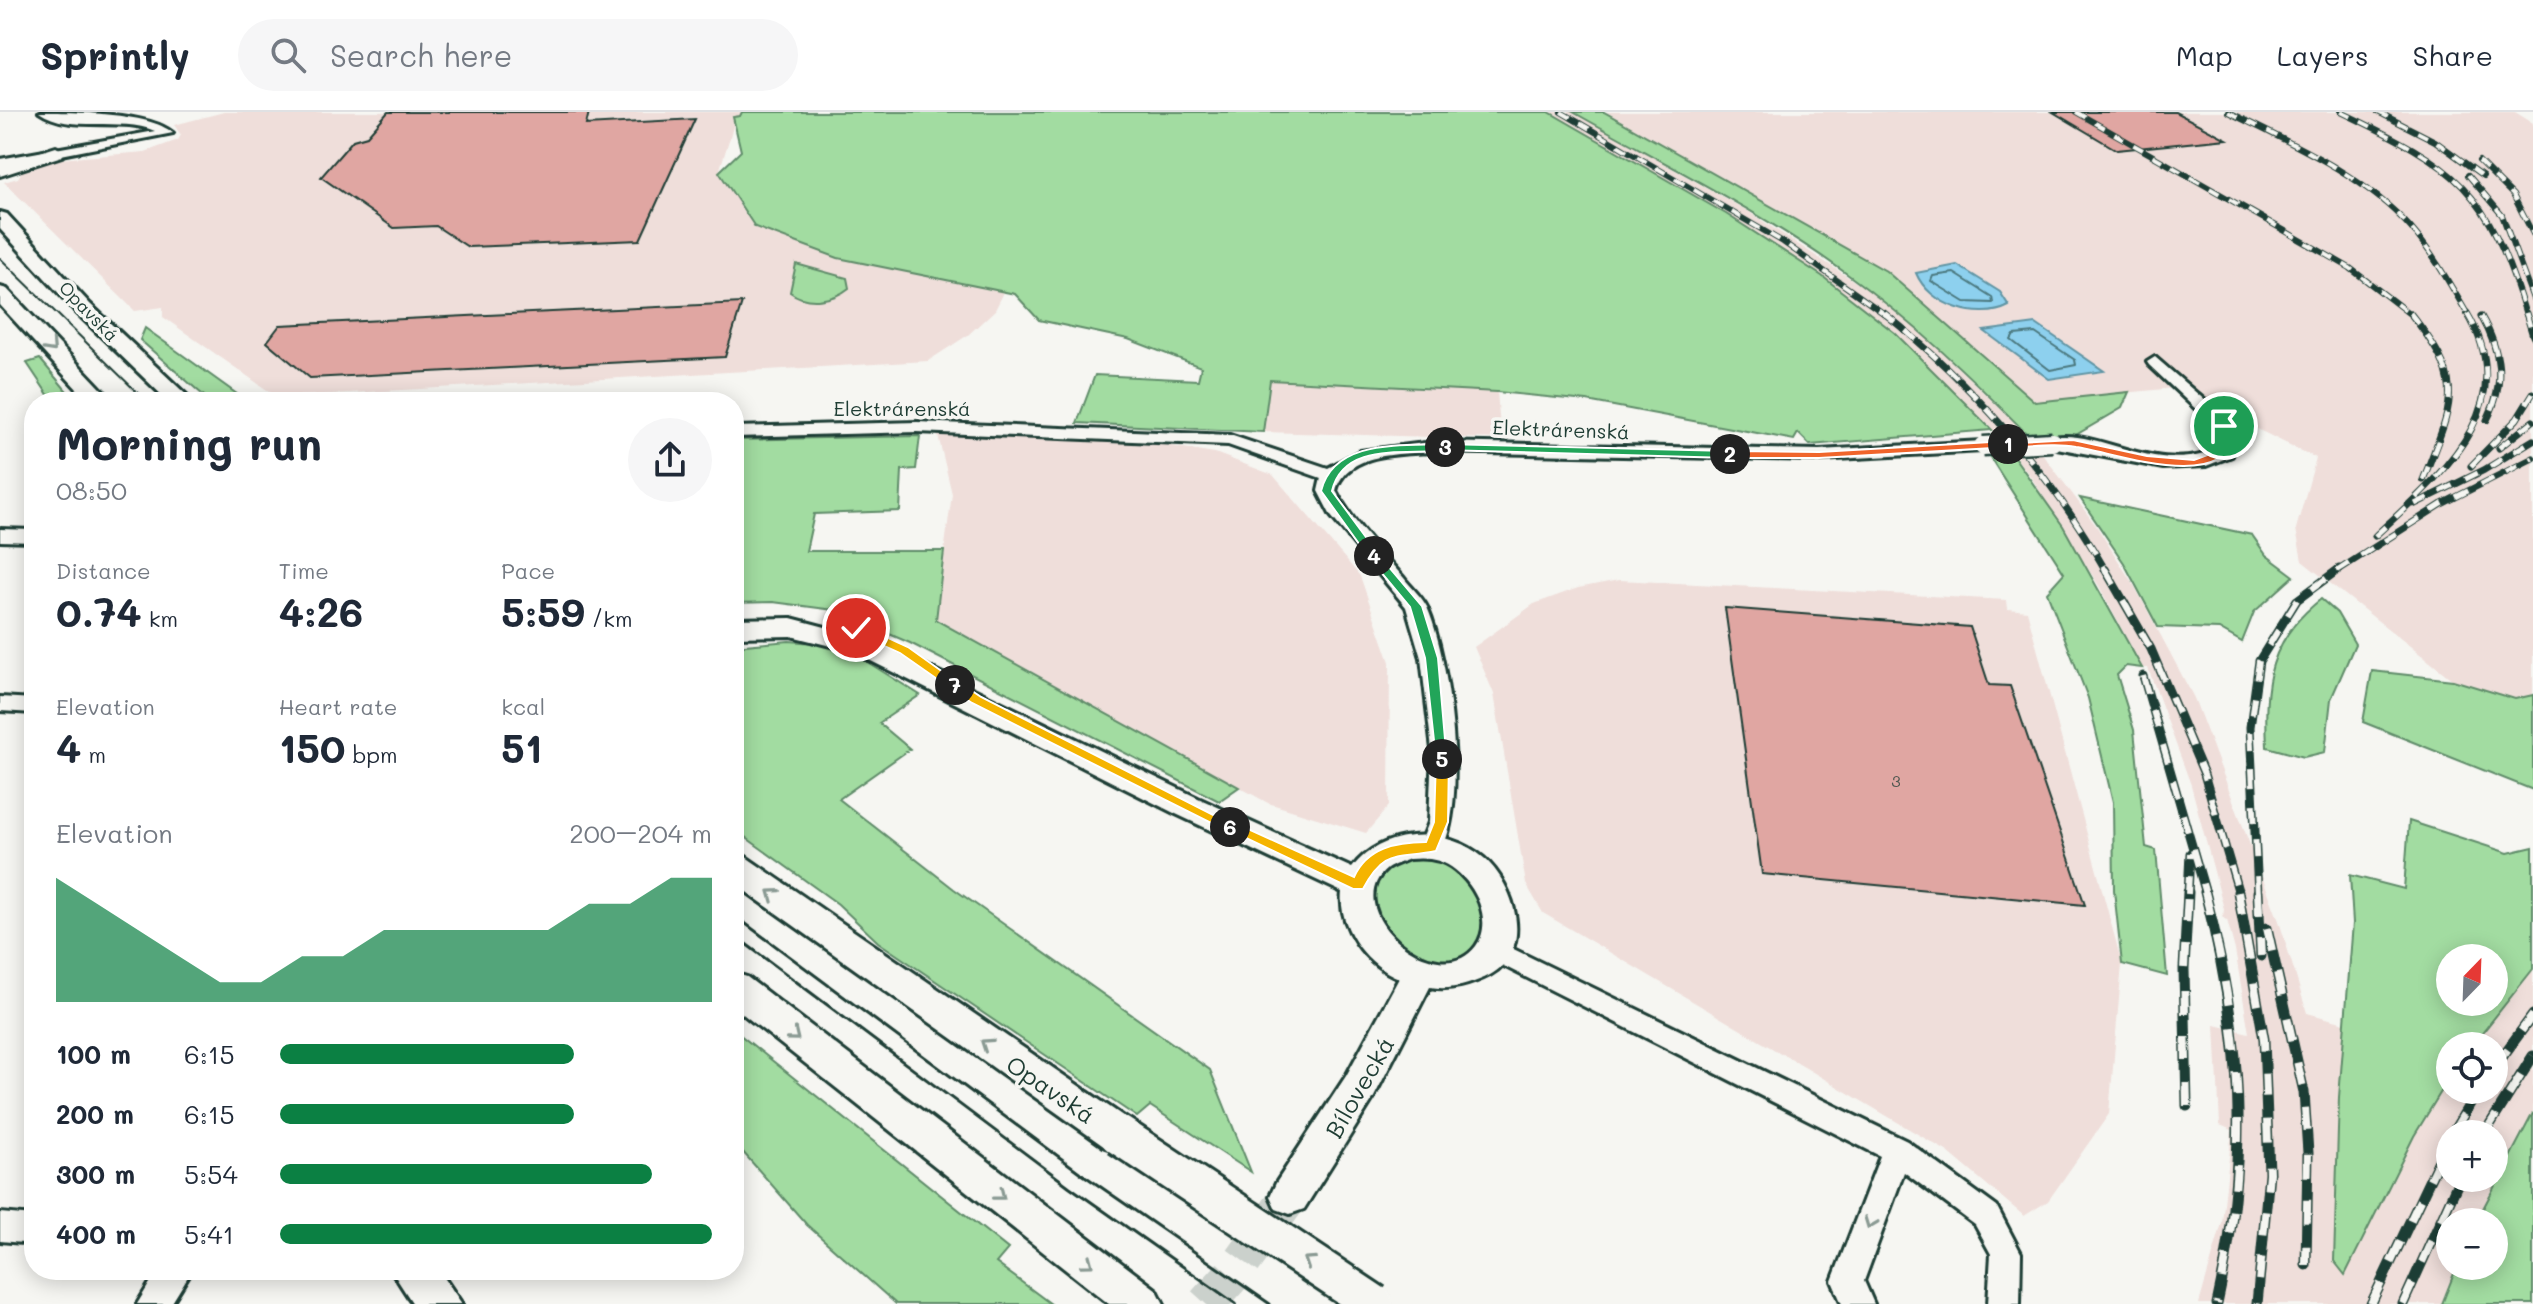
<!DOCTYPE html>
<meta charset="utf-8">
<style>
body{margin:0;font-family:Mali,sans-serif;background:#f6f6f7;color:#1f2937;height:100vh;display:flex;flex-direction:column;font-size:30px;white-space:nowrap}
*{box-sizing:border-box;margin:0}
p{font-size:26px;color:#747a83}
.icon{flex:none;width:44px;height:44px;fill:none;stroke:currentColor;stroke-width:2;stroke-linecap:round;stroke-linejoin:round}
.map{position:relative;flex:1;overflow:hidden}
.side{position:absolute;left:24px;top:280px;width:720px;height:888px;display:flex;flex-direction:column;background:#fff;border-radius:32px;box-shadow:0 4px 20px #0003}
.side>*{flex:none}
.needle{width:52px;rotate:23deg}
.tools{position:absolute;left:2436px;top:832px;display:grid;gap:16px}
.tools a{display:grid;place-items:center;width:72px;height:72px;border-radius:50%;background:#fff;box-shadow:0 4px 20px #0003;font-size:40px}
.pin{position:absolute;display:grid;place-items:center;width:68px;height:68px;color:#fff;margin:-34px;border:4px solid #fff;border-radius:50%;box-shadow:0 2px 8px #0007}
.km{position:absolute;width:40px;height:40px;margin:-20px;border-radius:50%;background:#222;color:#fff;font-size:22px;line-height:40px;text-align:center}
.round{display:grid;place-items:center;flex:none;width:84px;height:84px;border-radius:42px;background:#f6f6f7}
.headline{display:flex;align-items:center;justify-content:space-between;height:136px;padding:0 32px}
h1{font-size:44px;font-weight:700;line-height:60px}
.figures{display:grid;grid-template-columns:repeat(3,1fr);gap:12px;height:136px;padding:8px 32px}
.figures div{display:grid;align-content:center}
.figures b{font-size:40px;font-weight:700}
.figures small{font-size:22px;font-weight:400}
.figures p{font-size:22px}
.chart{height:224px;padding:16px 32px}
.chart p{display:flex;justify-content:space-between}
.chart svg{width:100%;height:144px;margin-top:8px;fill:#0b8043;opacity:.7}
ul{padding:0 32px;list-style:none;font-size:26px}
li{display:grid;grid-template-columns:128px 96px 1fr;align-items:center;height:60px}
li i{height:20px;border-radius:10px;background:#0b8043}
header{display:flex;align-items:center;gap:48px;box-sizing:border-box;height:112px;padding:0 40px;background:#fff;border-bottom:2px solid #e0e1e3}
header strong{font-size:38px}
nav{display:flex;gap:44px;margin-inline-start:auto;font-size:28px}
.search{width:560px;height:72px;background:#f6f6f7;display:flex;align-items:center;gap:20px;box-sizing:border-box;padding:0 28px;border-radius:44px;color:#747a83;font-size:30px}
.map>svg:first-child{display:block}
.built{fill:#efdeda;fill-rule:evenodd}
.green{fill:#a2dca1;stroke:#608c6a;stroke-width:2;fill-rule:evenodd}
.water{fill:#8dd0ee;stroke:#6195a4;stroke-width:2}
.lines{fill:none;stroke-linecap:round;stroke-linejoin:round}
.shore{stroke:#4b787e;stroke-width:2}
.building{fill:#e0a6a2;stroke:#1f3d34;stroke-width:2}
.secondary-tunnel{stroke:#cbd1cc;stroke-width:38;stroke-dasharray:38 19;stroke-linecap:butt}
.street-casing{stroke:#1f3d34;stroke-width:6}
.secondary-casing{stroke:#1f3d34;stroke-width:6}
.street{fill:#f6f6f2;fill-rule:evenodd}
.secondary{fill:#f6f6f2;fill-rule:evenodd}
.tram-far1{stroke:#1f3d34;stroke-width:2}
.tram{stroke:#1f3d34;stroke-width:3}
.rail-far3-casing{stroke:#1f3d34;stroke-width:6}
.rail-far2-casing{stroke:#1f3d34;stroke-width:7}
.rail-far1-casing{stroke:#1f3d34;stroke-width:9}
.rail-casing{stroke:#1f3d34;stroke-width:11}
.rail-far3{stroke:#f6f6f2;stroke-width:4;stroke-dasharray:11;stroke-linecap:butt}
.rail-far2{stroke:#f6f6f2;stroke-width:5;stroke-dasharray:14;stroke-linecap:butt}
.rail-far1{stroke:#f6f6f2;stroke-width:6;stroke-dasharray:18;stroke-linecap:butt}
.rail{stroke:#f6f6f2;stroke-width:8;stroke-dasharray:23;stroke-linecap:butt}
.street-bridge-casing{stroke:#1f3d34;stroke-width:23;stroke-linecap:butt}
.secondary-bridge-casing{stroke:#1f3d34;stroke-width:44;stroke-linecap:butt}
.street-bridge{stroke:#f6f6f2;stroke-width:18}
.secondary-bridge{stroke:#f6f6f2;stroke-width:38}
.oneway{stroke:#8a9a93}
.split-1{fill:#f0652b;stroke:#fff;stroke-width:2}
.split-2{fill:#f0652b;stroke:#fff;stroke-width:2}
.split-3{fill:#22a559;stroke:#fff;stroke-width:2}
.split-4{fill:#22a559;stroke:#fff;stroke-width:2}
.split-5{fill:#22a559;stroke:#fff;stroke-width:2}
.split-6{fill:#f5b400;stroke:#fff;stroke-width:2}
.split-7{fill:#f5b400;stroke:#fff;stroke-width:2}
.split-8{fill:#f5b400;stroke:#fff;stroke-width:2}
.labels{text-anchor:middle;dominant-baseline:central;stroke-width:7;stroke-linejoin:round;paint-order:stroke}
.number-label{font-size:16px;fill:#4f5750}
.far-street-label{font-size:18px;fill:#1f3d34;stroke:#f6f6f2}
.street-label{font-size:20px;fill:#1f3d34;stroke:#f6f6f2}
.near-street-label{font-size:24px;fill:#1f3d34;stroke:#f6f6f2}
</style>
<header>
<strong>Sprintly</strong>
<div class="search"><svg class="icon" aria-label="search" viewBox="0 0 24 24"><circle cx="10" cy="10" r="6"/><path d="M15 15l6 6"/></svg>Search here</div>
<nav><a>Map</a><a>Layers</a><a>Share</a></nav>
</header>
<div class="map">
<svg width="2533" height="1192" viewBox="0 0 2533 1192">
<rect width="100%" height="100%" fill="#f6f6f2"/>
<filter id="ink" filterUnits="userSpaceOnUse"><feTurbulence type="fractalNoise" baseFrequency=".0125" numOctaves="2"/><feDisplacementMap in="SourceGraphic" scale="16" xChannelSelector="R" yChannelSelector="G"/><feConvolveMatrix kernelMatrix="1 2 1 2 8 2 1 2 1" color-interpolation-filters="sRGB"/></filter>
<g filter="url(#ink)">
<g class="built">
<polygon points="224,0 742,0 740,5 733,5 734,12 719,60 838,146 1004,180 995,198 968,223 928,249 277,285 163,205 163,195 135,199 4,70 18,66 22,59 34,54 59,47 145,40 178,28 181,23 174,13"/>
<path d="M1549 0H1573L1746 98 1877 184 1920 219 2030 325 2097 415 2135 475 2194 586 2279 809 2307 901 2345 911 2334 1149 2345 1162 2414 1024 2450 965V978H2494V934H2472L2533 857V1001L2476 1110H2450V1154H2457L2442 1192H2199L2222 1111 2232 1018 2220 1013 2215 913 2249 921 2235 838 2227 808 2223 805 2224 797 2191 673 2148 556H2142L2099 474 2031 365 2000 326 1895 221 1786 140ZM2450 1022H2494V1066H2450Z"/>
<polygon points="1604,0 2515,0 2533,11 2533,583 2515,587 2453,568 2302,449 2296,417 2316,346 2174,276 2035,290 1886,159"/>
<polygon points="1269,268 1497,280 1501,327 1263,320"/>
<polygon points="938,323 1158,332 1215,341 1273,363 1360,464 1390,550 1389,694 1366,721 1268,691 935,507 952,382"/>
<polygon points="1619,468 2007,488 2008,497 2027,499 2122,852 2109,1002 2048,1089 2024,1104 1948,1040 1543,801 1526,772 1494,582 1474,535 1534,492 1578,476"/>
</g>
<g class="green">
<polygon points="742,0 1549,0 1726,102 1822,164 1895,221 1992,318 1810,333 1798,321 1794,328 1587,289 1497,280 1270,268 1263,320 1077,311 1095,263 1198,268 1201,255 1128,227 1039,208 1015,182 838,146 755,115 719,60 741,39 733,5 740,4"/>
<path d="M1573 0H1604L1886 159 2035 290 2129 280 2122 296 2074 324 2030 325C1972 266 1914 210 1847 162 1762 100 1665 52 1573 0Z"/>
<path d="M796 152 847 166 849 176C833 189 807 193 790 180Z"/>
<polygon points="145,216 248,290 211,290 140,228"/>
<polygon points="40,247 76,290 53,290 27,251"/>
<polygon points="920,324 916,357 902,358 900,399 814,402 806,439 944,439 936,508 1239,675 1219,689 910,531 834,498 773,490 734,491 734,328"/>
<polygon points="2010,339 2063,414 2142,556 2126,554 2117,563 2134,618 2146,735 2156,738 2167,864 2122,852 2114,778 2113,690 2088,586 2047,480 2064,461 1988,342"/>
<polygon points="2080,386 2252,423 2266,443 2294,464 2254,500 2242,530 2219,517 2158,515 2124,451"/>
<path d="M2321 487 2337 501 2355 532 2331 587 2325 640 2304 645 2267 635C2264 570 2268 529 2321 487Z"/>
<polygon points="789,529 840,533 920,583 879,611 910,637 839,687 954,777 1210,958 1251,1060 1150,994 1137,1005 878,830 838,792 734,717 734,534"/>
<polygon points="2372,559 2453,568 2515,587 2533,583 2533,678 2363,610"/>
<path d="M2409 709 2508 741 2533 735V857L2472 934H2450V965L2414 1024 2345 1163 2334 1149 2339 985 2353 811 2350 763 2404 777ZM2450 846H2494V890H2450Z"/>
<path d="M1409 746C1426 746 1442 747 1455 757 1476 773 1499 816 1474 837 1422 880 1340 791 1387 756 1393 751 1402 749 1409 746Z"/>
<polygon points="734,918 1008,1137 996,1151 1051,1192 896,1192 807,1113 734,1030"/>
<polygon points="2533,1001 2533,1192 2442,1192 2457,1154 2494,1154 2494,1110 2476,1110"/>
</g>
<g class="water">
<path d="M1957 153 2000 180 2009 194C1979 210 1929 193 1916 161Z"/>
<polygon points="2036,212 2104,259 2049,267 1984,219"/>
</g>
<g class="lines">
<g class="shore">
<polygon points="1954,161 1992,185 1993,191 1965,190 1931,169 1933,164"/>
<polygon points="2035,221 2075,248 2076,253 2050,258 2011,228 2014,223"/>
</g>
</g>
<g class="building">
<polygon points="388,0 589,0 586,13 695,7 640,128 468,135 436,114 394,116 321,65 353,28 367,24"/>
<polygon points="2053,0 2175,0 2227,27 2117,38"/>
<polygon points="742,191 725,245 310,266 267,230 280,213"/>
<polygon points="1725,496 1970,515 1989,573 2010,574 2085,793 1762,762"/>
</g>
<g class="lines">
<polyline class="secondary-tunnel" points="1206,1192 1235,1160 1290,1084"/>
<defs>
<g id="street">
<path d="M39 0C72 0 149 0 173 21L0 55V47L155 19C120 4 71 22 39 0Z"/>
<path d="M2155 245 2230 310 2239 325 2232 344 2206 354 2163 356 2046 334V326C2099 313 2153 366 2218 337L2221 325 2217 317 2149 253 2147 250Z"/>
<path d="M917 310 1230 323 1328 356 1360 339 1433 330 1819 338 1983 329 1992 334 1983 339 1819 348 1433 340C1400 342 1346 340 1336 379 1353 411 1380 438 1404 466 1411 475 1422 485 1427 495 1450 548 1469 691 1440 741H1422L1419 735 1429 710 1432 638 1421 546 1406 495 1331 404 1318 379 1321 366 1228 333 917 320 734 325V315Z"/>
<polygon points="0,417 34,418 34,430 0,429"/>
<polygon points="0,585 34,587 34,601 0,599"/>
<polygon points="1495,828 1907,1029 1997,1095 2021,1141 2020,1192 1988,1192 1991,1142 1975,1113 1904,1060 1864,1169 1874,1192 1842,1192 1832,1169 1880,1044 1486,845 1482,838 1486,831"/>
<polygon points="0,1101 34,1104 34,1132 0,1129"/>
<polygon points="158,1158 192,1158 171,1192 137,1192"/>
</g>
<g id="secondary">
<polygon points="56,35 65,40 62,44 0,64 0,53"/>
<polygon points="0,100 7,102 90,192 194,290 169,290 76,200 0,117"/>
<polygon points="0,175 7,177 114,290 89,290 0,193"/>
<path d="M791 506 871 527 1198 686 1352 756C1382 716 1446 713 1484 746 1515 773 1535 838 1490 863 1473 872 1450 879 1430 875L1373 987 1304 1097 1290 1102 1276 1097 1270 1084 1276 1071 1346 964 1399 866C1366 853 1338 815 1342 780L1176 702 851 539 791 524 734 525V507ZM1409 747C1419 746 1430 746 1439 749 1469 759 1497 806 1476 834 1438 885 1337 798 1387 757 1393 753 1402 750 1409 747Z"/>
<polygon points="734,742 746,745 1133,1011 1139,1023 1133,1035 1119,1040 1105,1035 734,771"/>
<polygon points="734,861 747,865 1157,1178 1164,1192 1109,1192 734,895"/>
<polygon points="391,1158 439,1158 462,1192 413,1192"/>
</g>
</defs>
<use href="#street" class="street-casing"/>
<use href="#secondary" class="secondary-casing"/>
<use href="#street" class="street"/>
<use href="#secondary" class="secondary"/>
<polyline class="tram-far1" points="0,146 147,290"/>
<g class="tram">
<polyline points="734,803 1082,1062 1270,1192"/>
<polyline points="734,823 1070,1075 1236,1192"/>
</g>
<defs>
<g id="rail-far3">
<polyline points="1561,0 1783,130 1886,203"/>
<polyline points="2076,0 2350,156 2411,203"/>
<path d="M2228 0C2290 31 2363 62 2410 115 2433 141 2451 174 2468 203"/>
<path d="M2341 0C2457 55 2488 77 2526 203"/>
<polyline points="2378,0 2435,29 2483,64"/>
<polyline points="2479,49 2513,83 2533,122"/>
<polyline points="2468,63 2502,103 2533,187"/>
</g>
<g id="rail-far2">
<path d="M1884 201C1972 271 2050 361 2106 459"/>
<path d="M2410 201C2467 272 2454 288 2423 368"/>
<polyline points="2526,201 2533,224"/>
<path d="M2481 204C2501 239 2506 271 2487 308"/>
<polyline points="2499,336 2533,309"/>
<polyline points="2471,354 2517,307 2533,281"/>
<polyline points="2415,392 2484,358 2533,328"/>
<path d="M2375 424C2440 363 2524 296 2467 201"/>
<polyline points="2337,459 2442,392 2533,346"/>
</g>
<g id="rail-far1">
<polyline points="2105,457 2151,537 2204,662 2239,782"/>
<polyline points="2143,564 2206,782"/>
<polyline points="2188,782 2190,741"/>
<polyline points="2258,782 2250,615 2259,549 2297,488 2339,457"/>
</g>
<g id="rail">
<path d="M2205 780C2243 929 2250 1042 2217 1192"/>
<polyline points="2238,780 2264,927 2269,1061 2257,1192"/>
<polyline points="2258,780 2261,844"/>
<polyline points="2267,816 2304,980 2308,1041 2306,1153"/>
<polyline points="2494,956 2533,903"/>
<polyline points="2187,994 2184,857 2188,780"/>
<polyline points="2452,1022 2478,978"/>
<polyline points="2484,1022 2533,944"/>
<polyline points="2371,1192 2450,1025"/>
<polyline points="2403,1192 2460,1066"/>
</g>
</defs>
<use href="#rail-far3" class="rail-far3-casing"/>
<use href="#rail-far2" class="rail-far2-casing"/>
<use href="#rail-far1" class="rail-far1-casing"/>
<use href="#rail" class="rail-casing"/>
<use href="#rail-far3" class="rail-far3"/>
<use href="#rail-far2" class="rail-far2"/>
<use href="#rail-far1" class="rail-far1"/>
<use href="#rail" class="rail"/>
<defs>
<polyline id="street-bridge" points="1983,334 2052,330"/>
<polyline id="secondary-bridge" points="1119,1023 1374,1192"/>
</defs>
<use href="#street-bridge" class="street-bridge-casing"/>
<use href="#secondary-bridge" class="secondary-bridge-casing"/>
<use href="#street-bridge" class="street-bridge"/>
<use href="#secondary-bridge" class="secondary-bridge"/>
</g>
<defs><path id="oneway-chevron" d="M-2-3.5L2.5 0L-2 3.5" fill="none" stroke-width="1.6" stroke-linecap="round" stroke-linejoin="round" transform="scale(2)"/></defs>
<g class="oneway">
<use href="#oneway-chevron" transform="translate(51 235) rotate(47)"/>
<use href="#oneway-chevron" transform="translate(773 782) rotate(-144)"/>
<use href="#oneway-chevron" transform="translate(794 924) rotate(39)"/>
<use href="#oneway-chevron" transform="translate(986 932) rotate(-146)"/>
<use href="#oneway-chevron" transform="translate(1000 1083) rotate(38)"/>
<use href="#oneway-chevron" transform="translate(1870 1111) rotate(111)"/>
<use href="#oneway-chevron" transform="translate(1309 1149) rotate(-146)"/>
<use href="#oneway-chevron" transform="translate(1088 1151) rotate(37)"/>
</g>
</g>
<path class="split-1" d="M2224 311 2236 325C2218 380 2117 341 2076 335 2055 331 2030 335 2008 336L2002 332 2073 328 2147 344 2194 348 2221 338 2225 325 2219 314Z"/>
<polygon class="split-2" points="2008,329 2011,335 1819,346 1730,346 1725,342 1730,339 1819,340"/>
<polygon class="split-3" points="1445,332 1730,339 1736,342 1730,346 1441,338"/>
<path class="split-4" d="M1445 332 1448 338C1409 344 1344 328 1332 379L1380 444 1370 447 1321 379C1334 327 1401 334 1445 332Z"/>
<polygon class="split-5" points="1370,442 1378,442 1422,494 1438,546 1447,650 1436,647 1425,546 1410,495 1370,447"/>
<path class="split-6" d="M1442 642 1449 647 1448 710 1436 739C1397 747 1385 736 1363 777H1353L1223 715 1235 711 1354 765C1367 736 1396 730 1426 730L1434 710 1436 647Z"/>
<polygon class="split-7" points="950,570 959,570 981,585 1237,715 1225,718 972,591 950,576"/>
<polygon class="split-8" points="851,513 860,513 908,535 961,573 950,576 900,541 851,519"/>
<g class="labels">
<g class="number-label">
<text x="1896" y="668">3</text>
</g>
<g class="far-street-label">
<text transform="translate(89 199) rotate(46)">Opavská</text>
</g>
<g class="street-label">
<text x="902" y="296">Elektrárenská</text>
<text transform="translate(1561 317) rotate(2)">Elektrárenská</text>
</g>
<g class="near-street-label">
<text transform="translate(1359 975) rotate(-60)">Bílovecká</text>
<text transform="translate(1051 977) rotate(34)">Opavská</text>
</g>
</g>
</svg>
<div class="tools">
<a><svg class="needle" viewBox="-14 -14 28 28"><path d="M0-13l5 13h-10z" fill="#e53935"/><path d="M0 13l5-13h-10z" fill="#747a83"/></svg></a>
<a><svg class="icon" aria-label="locate" viewBox="0 0 24 24"><circle cx="12" cy="12" r="6"/><path d="M12 2v4M12 18v4M2 12h4M18 12h4"/></svg></a>
<a>+</a>
<a>−</a>
</div>
<div class="pin" style="left:2224px;top:314px;background:#1e9e55"><svg class="icon" aria-label="arrive" viewBox="0 0 24 24"><path d="M6 21V4h12l-3 4 3 4H6"/></svg></div>
<div class="pin" style="left:856px;top:516px;background:#d93025"><svg class="icon" aria-label="check" viewBox="0 0 24 24"><path d="M5 12l5 5 9-10"/></svg></div>
<b class="km" style="left:2008px;top:332px">1</b>
<b class="km" style="left:1730px;top:342px">2</b>
<b class="km" style="left:1445px;top:335px">3</b>
<b class="km" style="left:1374px;top:444px">4</b>
<b class="km" style="left:1442px;top:647px">5</b>
<b class="km" style="left:1230px;top:715px">6</b>
<b class="km" style="left:955px;top:573px">7</b>
<section class="side">
<div class="headline"><div><h1>Morning run</h1><p>08:50</p></div><a class="round"><svg class="icon" aria-label="share" viewBox="0 0 24 24"><path d="M12 15V3M7 8l5-5 5 5M5 13v7h14v-7"/></svg></a></div>
<div class="figures">
<div><p>Distance</p><b>0.74<small> km</small></b></div>
<div><p>Time</p><b>4:26</b></div>
<div><p>Pace</p><b>5:59<small> /km</small></b></div>
</div>
<div class="figures">
<div><p>Elevation</p><b>4<small> m</small></b></div>
<div><p>Heart rate</p><b>150<small> bpm</small></b></div>
<div><p>kcal</p><b>51</b></div>
</div>
<div class="chart"><p><span>Elevation</span>200–204 m</p>
<svg viewBox="0 0 160 44" preserveAspectRatio="none"><path d="M0 44V6L10 14L20 22L30 30L40 38L50 38L60 30L70 30L80 22L90 22L100 22L110 22L120 22L130 14L140 14L150 6L160 6V44z"/></svg>
</div>
<ul>
<li><b>100 m</b>6:15<i style="width:68%"></i></li>
<li><b>200 m</b>6:15<i style="width:68%"></i></li>
<li><b>300 m</b>5:54<i style="width:86%"></i></li>
<li><b>400 m</b>5:41<i style="width:100%"></i></li>
</ul>
</section>
</div>
